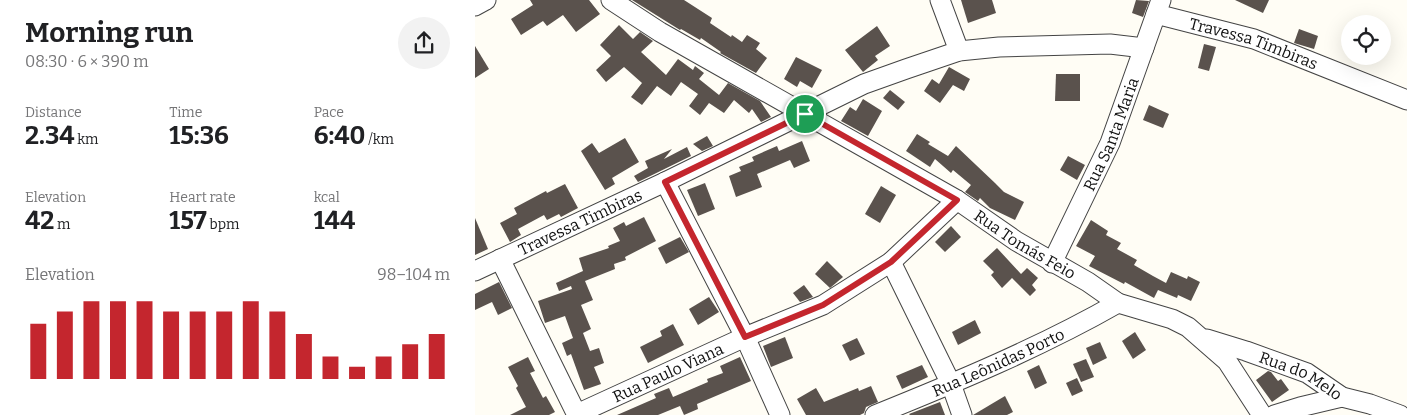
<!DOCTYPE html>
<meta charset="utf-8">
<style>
body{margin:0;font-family:Bitter,serif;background:#f2f2f2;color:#202124;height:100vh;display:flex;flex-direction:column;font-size:19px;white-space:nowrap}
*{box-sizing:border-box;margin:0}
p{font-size:16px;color:#757577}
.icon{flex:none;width:28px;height:28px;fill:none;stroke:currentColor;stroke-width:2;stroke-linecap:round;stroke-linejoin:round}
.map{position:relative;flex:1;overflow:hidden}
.panel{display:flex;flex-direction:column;background:#fff;width:475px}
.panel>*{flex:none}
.tools{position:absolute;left:866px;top:15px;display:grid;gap:10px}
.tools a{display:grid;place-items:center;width:50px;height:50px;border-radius:50%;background:#fff;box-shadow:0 5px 20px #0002;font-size:25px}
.pin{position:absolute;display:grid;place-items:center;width:42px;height:42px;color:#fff;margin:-21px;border:2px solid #fff;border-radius:50%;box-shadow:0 1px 5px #0007}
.round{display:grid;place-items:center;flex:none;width:52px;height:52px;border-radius:26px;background:#f2f2f2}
.overview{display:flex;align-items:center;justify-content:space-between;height:85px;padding:0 25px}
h1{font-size:28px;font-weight:700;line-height:38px}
.stats{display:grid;grid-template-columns:repeat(3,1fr);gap:8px;height:85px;padding:5px 25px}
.stats div{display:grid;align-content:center}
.stats b{font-size:25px;font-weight:700}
.stats small{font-size:14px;font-weight:400}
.stats p{font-size:14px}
.chart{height:140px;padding:10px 25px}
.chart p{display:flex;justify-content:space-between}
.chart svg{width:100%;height:90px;margin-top:5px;stroke:#c4262e;stroke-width:6}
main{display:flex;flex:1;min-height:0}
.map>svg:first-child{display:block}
.building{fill:#5a524d}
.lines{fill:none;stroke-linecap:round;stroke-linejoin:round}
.minor-casing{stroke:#444;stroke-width:21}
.minor{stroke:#fff;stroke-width:19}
.route-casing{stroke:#fff;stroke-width:10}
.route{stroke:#c4262e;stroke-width:6}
.labels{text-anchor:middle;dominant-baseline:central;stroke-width:5;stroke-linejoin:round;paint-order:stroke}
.street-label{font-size:16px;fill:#111;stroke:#fff}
</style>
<main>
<section class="panel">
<div class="overview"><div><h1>Morning run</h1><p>08:30 · 6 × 390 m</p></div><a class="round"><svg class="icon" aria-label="share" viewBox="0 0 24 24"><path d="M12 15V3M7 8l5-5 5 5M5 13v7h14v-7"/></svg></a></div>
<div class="stats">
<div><p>Distance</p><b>2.34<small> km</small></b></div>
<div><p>Time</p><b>15:36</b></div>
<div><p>Pace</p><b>6:40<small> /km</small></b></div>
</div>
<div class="stats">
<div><p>Elevation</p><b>42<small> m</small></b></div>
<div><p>Heart rate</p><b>157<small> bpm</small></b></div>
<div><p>kcal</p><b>144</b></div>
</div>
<div class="chart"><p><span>Elevation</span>98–104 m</p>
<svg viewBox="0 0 160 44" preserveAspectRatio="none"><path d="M5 44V17M15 44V11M25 44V6M35 44V6M45 44V6M55 44V11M65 44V11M75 44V11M85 44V6M95 44V11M105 44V22M115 44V33M125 44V38M135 44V33M145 44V27M155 44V22"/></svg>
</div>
</section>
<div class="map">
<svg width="932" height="415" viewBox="0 0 932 415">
<rect width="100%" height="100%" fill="#fffdf5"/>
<g class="building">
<polygon points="55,0 114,0 125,14 101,32 88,15 72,26 68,21 46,35 36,19 58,5"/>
<polygon points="157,0 209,0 237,18 235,23 256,37 257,35 267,42 272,35 285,43 281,49 292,58 281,73 245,53 246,52 226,38 225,40 206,29 205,30"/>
<polygon points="486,0 517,0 521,13 493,23"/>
<polygon points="661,0 674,1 668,17 657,13"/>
<polygon points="760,0 794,0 788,13"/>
<polygon points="144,25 158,39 165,32 178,41 166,52 191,75 203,59 218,70 220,66 229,73 224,79 244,95 253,83 285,101 296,117 286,122 277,109 274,113 259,100 249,113 234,103 225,115 214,106 223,94 206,82 196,96 182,86 167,105 156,97 167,83 149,67 131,82 121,70 136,56 125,45"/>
<polygon points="402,26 415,46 400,56 403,60 388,72 370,50"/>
<polygon points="824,29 843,36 839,49 819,43"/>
<polygon points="729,44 741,47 734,71 723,68"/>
<polygon points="0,46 14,69 0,78"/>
<polygon points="321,57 347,70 337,88 325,81 322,87 309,79"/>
<polygon points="474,67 495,79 489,91 478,85 465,103 449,91 457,79 464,84"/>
<polygon points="581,74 605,74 605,101 580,101"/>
<polygon points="415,90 430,102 423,110 408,98"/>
<polygon points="388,99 407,111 393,136 366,121 375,107 381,111"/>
<polygon points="674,105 694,114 688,128 668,120"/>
<polygon points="442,134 455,142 453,144 473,156 481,146 520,183 529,192 549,202 540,220 515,208 505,198 503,201 490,192 496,185 478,170 476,173 460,159 455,167 431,151"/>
<polygon points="232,136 238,146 227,151 218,144"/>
<polygon points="150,138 164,162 137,178 140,184 130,190 106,151 117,143 124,153"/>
<polygon points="327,141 335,161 319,168 315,160 282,174 287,187 261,197 254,176 266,171 264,167 279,161 277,157 302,146 304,151"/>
<polygon points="212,147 216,156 163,182 159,176 173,168 170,161 197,149 189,159"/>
<polygon points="593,156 610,165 602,180 585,170"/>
<polygon points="230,183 240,209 223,216 212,190"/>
<polygon points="90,184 103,208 86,217 84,214 72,220 69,215 43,229 46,235 35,242 25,223 42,214 39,208 71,191 72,193"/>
<polygon points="406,186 421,195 405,223 390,214"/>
<polygon points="169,217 181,241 150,257 151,260 139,264 140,269 110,281 118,300 106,305 116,329 108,333 115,351 124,348 129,363 119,367 126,384 109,390 96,354 92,356 87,343 98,338 90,316 70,323 63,301 97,289 96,286 84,291 81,283 108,271 104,258 134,248 133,246 145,241 138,228 149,222 151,226"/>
<polygon points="0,218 13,249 0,255"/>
<polygon points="616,220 633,231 631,235 646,243 642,249 662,260 659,265 678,276 691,283 696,272 712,279 713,276 725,282 716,301 703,295 702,298 683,290 679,298 650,282 649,284 614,266 620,256 601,246"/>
<polygon points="476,226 486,237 470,252 460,242"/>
<polygon points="205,237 214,252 191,264 183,248"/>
<polygon points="522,248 546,274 552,268 563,278 557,285 561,290 555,296 537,278 527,288 516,275 519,272 508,261"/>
<polygon points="352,261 368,277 355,288 340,274"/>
<polygon points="24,282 37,308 23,315 17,302 0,310 0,294"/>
<polygon points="329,285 338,297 325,302 318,293"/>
<polygon points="234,297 244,312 223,325 214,309"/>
<polygon points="500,320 506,333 483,345 477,332"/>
<polygon points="198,324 209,345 173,363 165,347 187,336 185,331"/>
<polygon points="660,332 671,350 658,359 647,341"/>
<polygon points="310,337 318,358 296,367 288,346"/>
<polygon points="382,338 390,354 375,361 367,345"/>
<polygon points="625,342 632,358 618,365 611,348"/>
<polygon points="53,357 60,371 55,373 68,398 71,396 80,412 74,415 35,415 51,407 41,388 43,386 33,367"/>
<polygon points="265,357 276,381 222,404 223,409 209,415 205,406 183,415 142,415 181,398 179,394 194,388 198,397 233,382 232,379 248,373 245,366"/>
<polygon points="611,359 619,377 606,382 598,364"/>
<polygon points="447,365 453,377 427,389 421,376"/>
<polygon points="564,365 572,383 560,389 552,371"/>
<polygon points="793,371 796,372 803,381 806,379 814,390 797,402 781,380"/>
<polygon points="602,378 608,391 597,396 591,383"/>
<polygon points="396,386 403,402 391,407 389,413 385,415 331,415 322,399 341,388 349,402 383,388 384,391"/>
<polygon points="530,396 538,412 532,415 498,415"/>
<polygon points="465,402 470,415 435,415 434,414"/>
</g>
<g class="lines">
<defs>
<g id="minor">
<path id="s1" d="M136 0 185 32 482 200 541 241 613 282 643 303 697 319 713 327 752 361 787 415"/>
<polyline points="465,0 484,51"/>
<polyline points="0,6 11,0"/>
<path id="s2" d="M681 14 779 39 932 100"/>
<polyline points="190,182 270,337 305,415"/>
<polyline points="25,259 102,415"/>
<polyline points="416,262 476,384 487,415"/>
<path id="s3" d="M577 263 635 143 686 0"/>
<path id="s4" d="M0 271 190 182 389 84 431 69 484 51 524 47 635 44 669 48"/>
<path id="s5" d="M732 339 771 351 832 373 867 397 895 404 925 415"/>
<path id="s6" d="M102 414 270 337 348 305 416 262 482 200"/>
<path id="s7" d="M400 415C482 382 566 347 643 303"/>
<polyline points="799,415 825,407 867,397"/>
</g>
</defs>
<use href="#minor" class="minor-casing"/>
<use href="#minor" class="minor"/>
</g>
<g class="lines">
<defs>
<polygon id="route" points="330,114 482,200 416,262 348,305 270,337 190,182"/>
</defs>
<use href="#route" class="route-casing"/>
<use href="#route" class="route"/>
</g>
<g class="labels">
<g class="street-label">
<text stroke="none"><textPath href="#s2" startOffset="102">Travessa Timbiras</textPath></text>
<text stroke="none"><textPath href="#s3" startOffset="142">Rua Santa Maria</textPath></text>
<text stroke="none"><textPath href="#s4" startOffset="116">Travessa Timbiras</textPath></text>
<text stroke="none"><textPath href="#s1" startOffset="481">Rua Tomás Feio</textPath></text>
<text stroke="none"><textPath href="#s7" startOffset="134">Rua Leônidas Porto</textPath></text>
<text stroke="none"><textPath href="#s6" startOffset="100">Rua Paulo Viana</textPath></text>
<text stroke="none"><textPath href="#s5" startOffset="101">Rua do Melo</textPath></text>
</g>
</g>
</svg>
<div class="tools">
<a><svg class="icon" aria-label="locate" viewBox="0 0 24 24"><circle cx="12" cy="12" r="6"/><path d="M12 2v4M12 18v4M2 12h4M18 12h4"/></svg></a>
</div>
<div class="pin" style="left:330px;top:114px;background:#1e9e55"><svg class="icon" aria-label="arrive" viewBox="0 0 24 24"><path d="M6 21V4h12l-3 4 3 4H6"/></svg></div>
</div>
</main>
